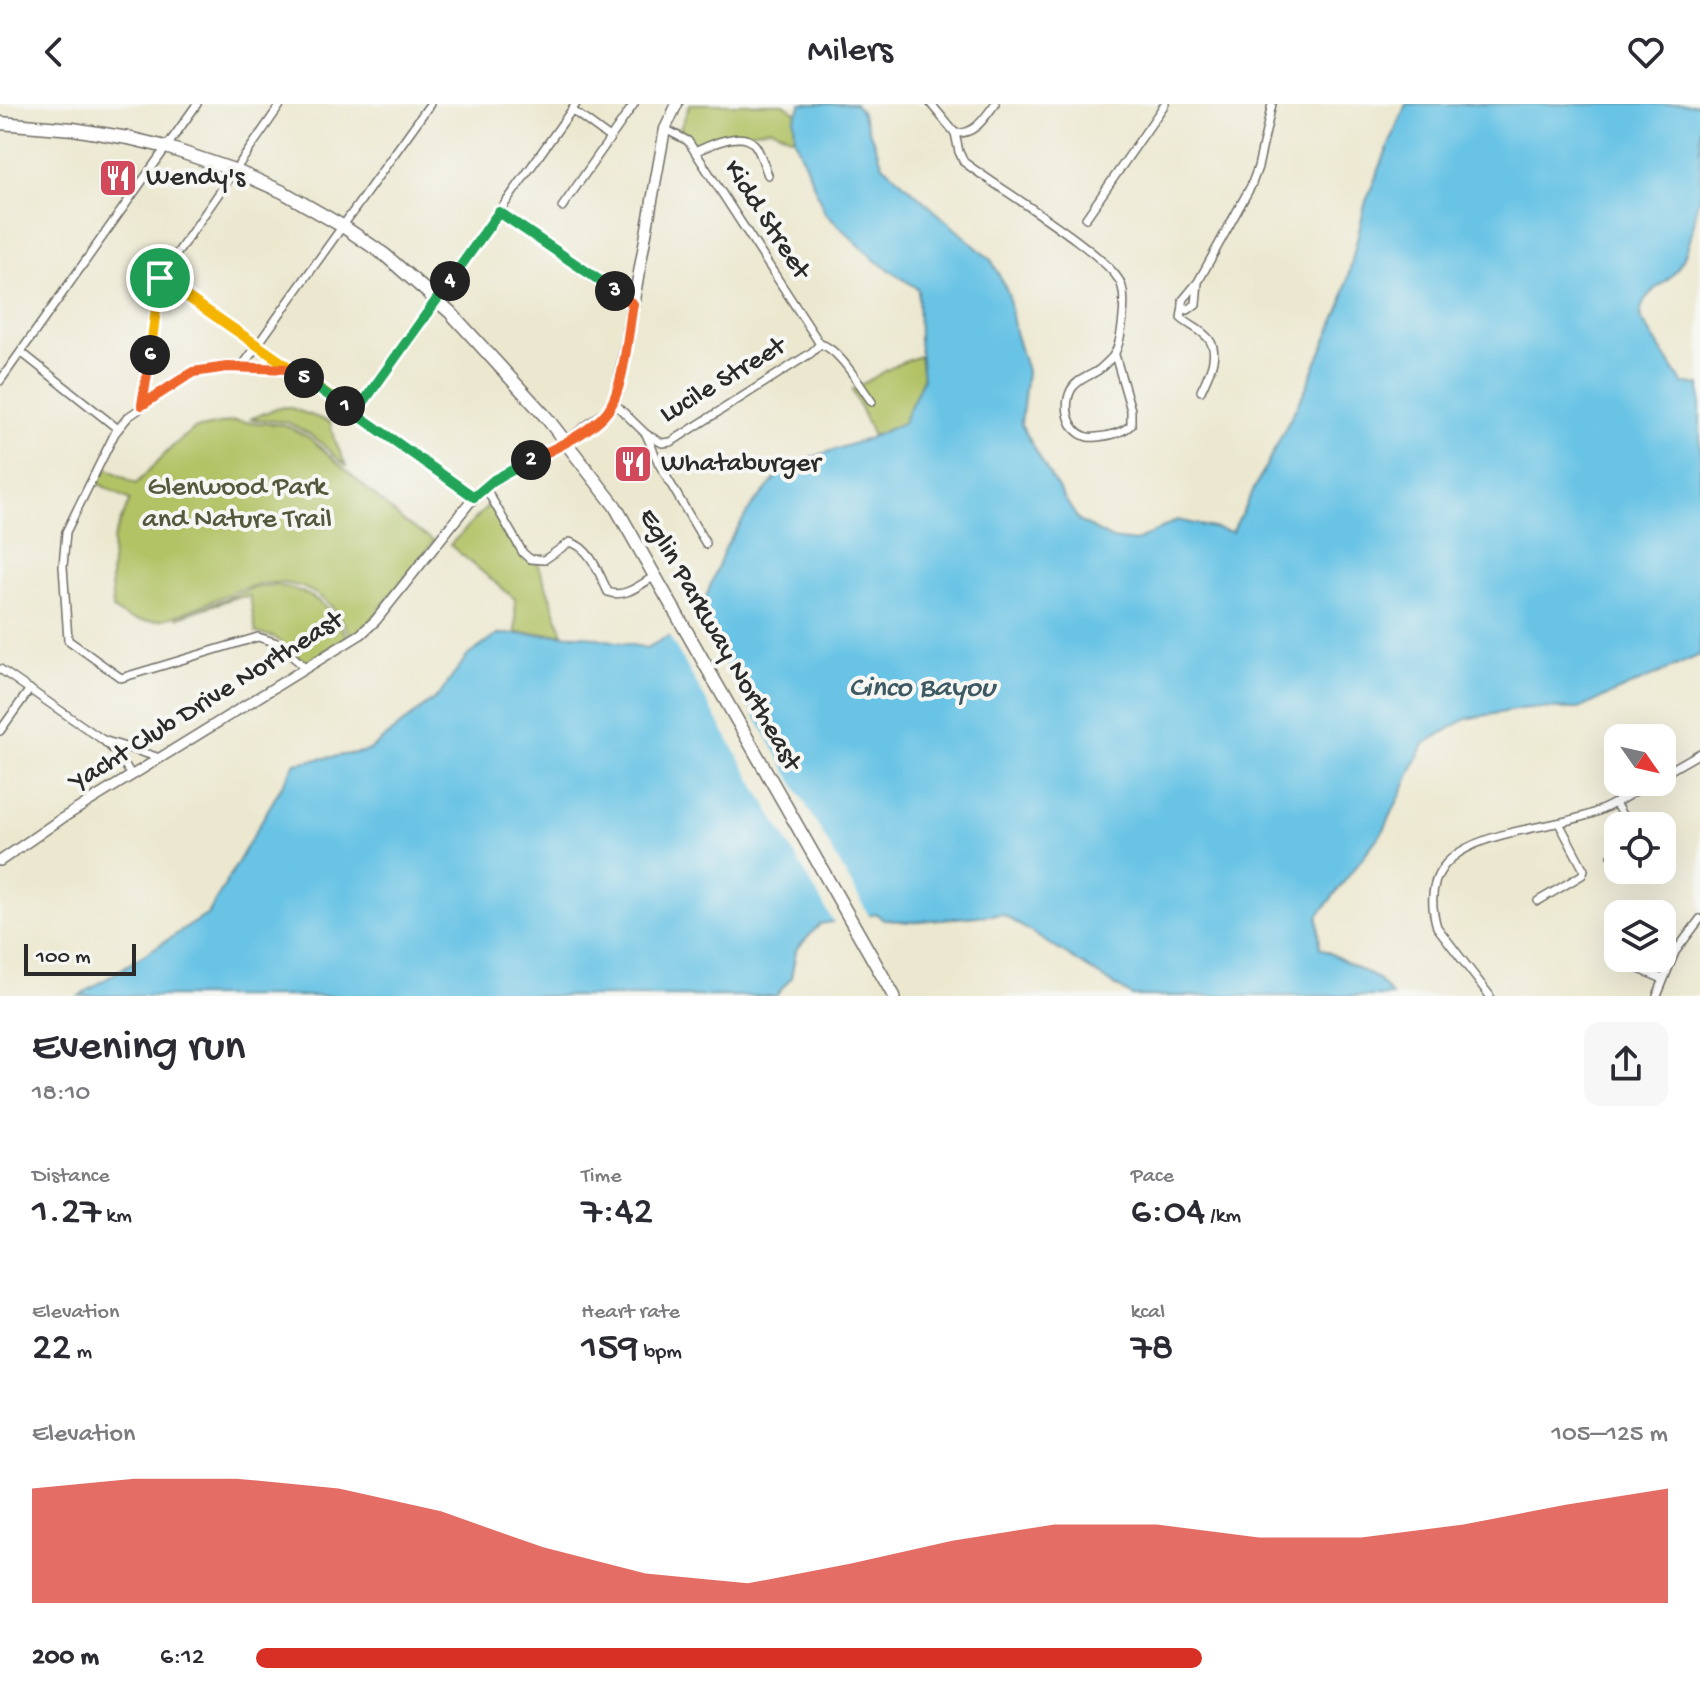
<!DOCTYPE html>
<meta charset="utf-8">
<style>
body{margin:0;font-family:"Gochi Hand",sans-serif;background:#f7f7f7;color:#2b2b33;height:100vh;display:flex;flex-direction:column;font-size:30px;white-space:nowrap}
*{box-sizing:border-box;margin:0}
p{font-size:26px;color:#7c7c81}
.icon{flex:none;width:44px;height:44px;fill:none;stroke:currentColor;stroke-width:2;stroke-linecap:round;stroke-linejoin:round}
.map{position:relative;height:892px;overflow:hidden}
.details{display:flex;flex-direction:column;background:#fff;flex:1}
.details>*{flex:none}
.needle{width:52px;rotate:124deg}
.tools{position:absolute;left:1604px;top:620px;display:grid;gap:16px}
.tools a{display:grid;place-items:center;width:72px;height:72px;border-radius:16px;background:#fff;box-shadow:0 8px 32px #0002;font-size:40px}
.scale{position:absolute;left:24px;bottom:20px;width:112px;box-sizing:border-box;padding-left:8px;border:4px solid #2b2b2b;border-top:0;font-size:22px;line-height:28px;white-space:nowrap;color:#2b2b2b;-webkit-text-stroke:6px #f6f6f2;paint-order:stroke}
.pin{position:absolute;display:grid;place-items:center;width:68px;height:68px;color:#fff;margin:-34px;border:4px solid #fff;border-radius:50%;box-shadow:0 2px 8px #0007}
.km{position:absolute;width:40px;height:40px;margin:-20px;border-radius:50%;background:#222;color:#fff;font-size:22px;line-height:40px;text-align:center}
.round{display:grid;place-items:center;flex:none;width:84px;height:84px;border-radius:16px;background:#f7f7f7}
.summary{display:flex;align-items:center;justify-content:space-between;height:136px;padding:0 32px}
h1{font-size:44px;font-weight:600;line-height:60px}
.metrics{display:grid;grid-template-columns:repeat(3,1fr);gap:12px;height:136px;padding:8px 32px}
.metrics div{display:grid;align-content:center}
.metrics b{font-size:40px;font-weight:600}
.metrics small{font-size:22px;font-weight:400}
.metrics p{font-size:22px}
.chart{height:224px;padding:16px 32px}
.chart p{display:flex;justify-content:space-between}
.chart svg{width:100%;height:144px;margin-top:8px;fill:#d93025;opacity:.7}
ul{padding:0 32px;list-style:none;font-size:26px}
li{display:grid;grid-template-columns:128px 96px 1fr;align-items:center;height:60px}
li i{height:20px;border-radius:10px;background:#d93025}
header{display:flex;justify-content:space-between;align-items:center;height:104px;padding:0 32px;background:#fff;font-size:36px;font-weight:600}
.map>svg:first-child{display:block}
.green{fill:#b2c366;stroke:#6e7748;stroke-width:2}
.water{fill:#67c3e5;stroke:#497788;stroke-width:2}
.pier{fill:#ece8d0}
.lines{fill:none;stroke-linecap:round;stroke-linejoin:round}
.minor-casing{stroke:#6f6d65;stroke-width:10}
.tertiary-casing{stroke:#6f6d65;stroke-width:12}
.secondary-casing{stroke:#6f6d65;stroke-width:13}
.trunk-casing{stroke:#6f6d65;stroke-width:15}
.minor{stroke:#fff;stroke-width:7}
.tertiary{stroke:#fff;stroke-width:9}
.secondary{stroke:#fff;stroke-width:10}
.trunk{stroke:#fff;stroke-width:12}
.split-1-casing{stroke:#fff;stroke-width:16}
.split-2-casing{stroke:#fff;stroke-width:16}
.split-3-casing{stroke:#fff;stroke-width:16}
.split-4-casing{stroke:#fff;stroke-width:16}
.split-5-casing{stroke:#fff;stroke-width:16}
.split-6-casing{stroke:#fff;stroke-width:16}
.split-7-casing{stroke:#fff;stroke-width:16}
.split-1{stroke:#f5b400;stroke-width:10}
.split-2{stroke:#22a559;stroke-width:10}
.split-3{stroke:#f0652b;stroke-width:10}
.split-4{stroke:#22a559;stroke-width:10}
.split-5{stroke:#22a559;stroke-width:10}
.split-6{stroke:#f0652b;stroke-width:10}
.split-7{stroke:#f5b400;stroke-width:10}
.labels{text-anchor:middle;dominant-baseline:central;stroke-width:8;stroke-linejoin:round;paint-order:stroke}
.poi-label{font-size:28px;fill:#2b2b2b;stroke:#f6f6f2;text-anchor:start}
.street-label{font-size:28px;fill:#2b2b2b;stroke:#f6f6f2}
.park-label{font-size:28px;fill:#54593d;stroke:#f6f6f2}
.water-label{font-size:30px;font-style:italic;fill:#3d5963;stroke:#f6f6f2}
</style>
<header><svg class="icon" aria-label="back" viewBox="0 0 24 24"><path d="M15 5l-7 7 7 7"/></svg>Milers<svg class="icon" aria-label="heart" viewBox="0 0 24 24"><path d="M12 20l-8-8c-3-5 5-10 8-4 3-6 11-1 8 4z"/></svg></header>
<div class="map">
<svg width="1700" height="892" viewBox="0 0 1700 892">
<rect width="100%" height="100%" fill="#f6f6f2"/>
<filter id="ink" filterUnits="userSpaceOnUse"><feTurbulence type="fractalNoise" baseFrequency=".0125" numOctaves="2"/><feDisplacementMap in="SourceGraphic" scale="16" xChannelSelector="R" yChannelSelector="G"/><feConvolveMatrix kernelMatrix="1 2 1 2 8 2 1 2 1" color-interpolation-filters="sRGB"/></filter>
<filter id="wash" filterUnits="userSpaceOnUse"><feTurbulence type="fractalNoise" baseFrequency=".006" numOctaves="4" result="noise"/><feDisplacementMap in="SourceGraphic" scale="32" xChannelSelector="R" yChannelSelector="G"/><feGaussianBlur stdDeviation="1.8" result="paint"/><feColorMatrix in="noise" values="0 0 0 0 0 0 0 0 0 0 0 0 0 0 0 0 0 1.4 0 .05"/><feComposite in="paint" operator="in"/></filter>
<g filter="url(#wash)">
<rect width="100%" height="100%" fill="#ece8d0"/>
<g class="green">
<polygon points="690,0 784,0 797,9 794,15 795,35 771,24 715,35 695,42 680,25"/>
<polygon points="920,252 923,275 903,319 873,332 852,286 896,261"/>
<polygon points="288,303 330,318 334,335 347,363 313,332 287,318 250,315 277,304"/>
<path d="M234 317 285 321 310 334 404 418 434 437 367 521 351 533C346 525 342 514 336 507 258 424 175 556 113 505L111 477 113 435 130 396 95 378 103 362 136 380 173 342 194 325Z"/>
<polygon points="490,400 522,450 538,459 563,530 516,529 515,495 450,441"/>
<path d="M276 481C313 487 330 502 347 533L306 559 274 533 256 529 250 492 234 494 176 514 253 484Z"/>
</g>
<path class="water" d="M801 0H855L861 7 883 61 992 157 1008 189 1015 228 1027 267 1021 320 1049 370 1079 417 1112 435 1135 438 1177 416 1232 428 1306 284 1342 199 1366 97 1406 0H1700V95L1697 99C1695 119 1689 148 1677 165 1664 184 1643 184 1640 213L1683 280 1700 281V551L1578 605 1526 604 1466 615 1424 640 1385 724 1318 812 1320 844 1378 875 1392 892H1132L1002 810 908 818 882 815 877 810 820 820 796 846 791 874 776 892H79L208 810 295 659 368 647 441 589 467 552 499 530 582 531 647 544 702 514 706 493 725 444 751 403 776 374 813 353 867 335 903 319 923 275 919 237 918 185 876 157 825 109 795 35 794 15Z"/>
<polygon class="pier" points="698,512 871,815 835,821 667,528"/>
</g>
<g filter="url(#ink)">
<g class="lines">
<defs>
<g id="minor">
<path d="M931 0 955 29 959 48 964 58C996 83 1109 150 1121 180 1127 194 1122 240 1113 252 1110 256 1104 261 1100 265 1091 272 1077 275 1071 286 1061 306 1072 337 1097 333 1109 332 1122 329 1131 321V306L1115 251"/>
<polyline points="572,6 610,34"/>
<polyline points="665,25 688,37 820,240"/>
<path d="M955 29C975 31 984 14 995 0"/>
<path d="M695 48C709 41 743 25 755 41 761 49 764 62 768 71"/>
<polyline points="562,103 634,0"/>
<polyline points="499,108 633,200"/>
<polyline points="1086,114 1165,0"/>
<polyline points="160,174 474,393"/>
<polyline points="1198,178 1196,200 1188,206 1183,202 1183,196 1198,178 1251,82 1258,63 1272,0"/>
<path d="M1183 202 1181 214C1189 221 1200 225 1207 233 1222 248 1208 271 1201 287"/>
<path d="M820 240C839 244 860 282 872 298"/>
<polyline points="21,248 118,325"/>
<polyline points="241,264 430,0"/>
<polyline points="290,265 227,263 193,268 128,313 115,329 66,428 63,462 68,536 121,574 258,533 277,539 306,564"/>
<polyline points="0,277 197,0"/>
<polyline points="613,298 646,330 659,360 706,440"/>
<polyline points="142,301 160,174 281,0"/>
<polyline points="355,310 576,0"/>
<polyline points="646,330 662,339 671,338 811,249 820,240"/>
<path d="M485 383 523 449 530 455 544 456 570 438C591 444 599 470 608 488 624 495 641 480 655 472"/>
<polyline points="0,565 103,636"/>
<polyline points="0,627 30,585"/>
<polyline points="1662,671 1700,649"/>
<polyline points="132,672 118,650 103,636 160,654"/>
<polyline points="1615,699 1629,722"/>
<polyline points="1612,752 1618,749"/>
<polyline points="1538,797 1582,771 1584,766 1559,719"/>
<polyline points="1621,854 1627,860 1663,875"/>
<polyline points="1641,854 1667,865"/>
<path d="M1490 892 1437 823C1409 728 1524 731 1585 712 1608 705 1629 691 1650 678"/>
<polyline points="1657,892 1675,848 1700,815"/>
</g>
<polyline id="tertiary" points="0,757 61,715 361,530 376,516 477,389 503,370 566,339"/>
<polyline id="secondary" points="566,339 608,307 617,290 665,25 677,0"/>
<polyline id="trunk" points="0,19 73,25 128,34 166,43 234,66 283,88 344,123 385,151 450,208 546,313 615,402 894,892"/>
</defs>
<use href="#minor" class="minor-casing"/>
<use href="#tertiary" class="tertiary-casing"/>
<use href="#secondary" class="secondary-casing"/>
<use href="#trunk" class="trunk-casing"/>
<use href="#minor" class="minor"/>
<use href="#tertiary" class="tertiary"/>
<use href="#secondary" class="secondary"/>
<use href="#trunk" class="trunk"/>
</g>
</g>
<g class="lines" filter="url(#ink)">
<defs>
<polyline id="split-1" points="160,174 345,302"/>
<polyline id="split-2" points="345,302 474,393 494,376 531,356"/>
<path id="split-3" d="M531 356C554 345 595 326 609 305 624 283 628 227 633 200L615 187"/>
<polyline id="split-4" points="450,177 499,108 615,187"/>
<polyline id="split-5" points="304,274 355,310 450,177"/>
<polyline id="split-6" points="150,251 142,301 193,268 227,263 290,265 304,274"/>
<polyline id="split-7" points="150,251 160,174"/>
</defs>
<use href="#split-1" class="split-1-casing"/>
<use href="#split-2" class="split-2-casing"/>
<use href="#split-3" class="split-3-casing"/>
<use href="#split-4" class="split-4-casing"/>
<use href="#split-5" class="split-5-casing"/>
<use href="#split-6" class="split-6-casing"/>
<use href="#split-7" class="split-7-casing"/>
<use href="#split-1" class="split-1"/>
<use href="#split-2" class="split-2"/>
<use href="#split-3" class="split-3"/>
<use href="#split-4" class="split-4"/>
<use href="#split-5" class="split-5"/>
<use href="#split-6" class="split-6"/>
<use href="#split-7" class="split-7"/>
</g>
<defs>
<symbol id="restaurant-square" viewBox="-11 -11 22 22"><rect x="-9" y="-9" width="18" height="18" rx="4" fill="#d1495b" stroke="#f6f6f2"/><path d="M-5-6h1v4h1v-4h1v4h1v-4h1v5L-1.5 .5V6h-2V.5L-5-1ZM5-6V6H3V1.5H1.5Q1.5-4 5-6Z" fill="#fff"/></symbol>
</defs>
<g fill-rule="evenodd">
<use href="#restaurant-square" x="96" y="52" width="44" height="44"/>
<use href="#restaurant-square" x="611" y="338" width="44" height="44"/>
</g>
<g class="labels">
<g class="poi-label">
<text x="146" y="74">Wendy's</text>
<text x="661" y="360">Whataburger</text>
</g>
<g class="street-label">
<text transform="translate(766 116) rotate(57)">Kidd Street</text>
<text transform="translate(723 277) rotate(-31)">Lucile Street</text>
<text transform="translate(719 536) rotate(60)">Eglin Parkway Northeast</text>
<text transform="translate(207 598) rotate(-32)">Yacht Club Drive Northeast</text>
</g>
<g class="park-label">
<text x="237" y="384">Glenwood Park<tspan x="237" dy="32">and Nature Trail</tspan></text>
</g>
<g class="water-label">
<text x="922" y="585">Cinco Bayou</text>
</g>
</g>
</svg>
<div class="tools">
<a><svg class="needle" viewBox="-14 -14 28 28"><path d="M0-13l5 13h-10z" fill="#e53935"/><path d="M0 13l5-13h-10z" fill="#7c7c81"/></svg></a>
<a><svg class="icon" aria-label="locate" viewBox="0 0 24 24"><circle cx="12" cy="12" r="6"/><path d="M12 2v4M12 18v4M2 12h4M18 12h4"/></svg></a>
<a><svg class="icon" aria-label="layers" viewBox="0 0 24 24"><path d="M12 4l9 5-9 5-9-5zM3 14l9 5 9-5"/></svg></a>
</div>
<div class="scale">100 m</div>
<div class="pin" style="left:160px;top:174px;background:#1e9e55"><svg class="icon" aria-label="arrive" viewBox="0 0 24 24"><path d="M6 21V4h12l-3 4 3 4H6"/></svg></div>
<b class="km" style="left:345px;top:302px">1</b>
<b class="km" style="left:531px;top:356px">2</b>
<b class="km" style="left:615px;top:187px">3</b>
<b class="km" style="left:450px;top:177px">4</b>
<b class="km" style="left:304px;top:274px">5</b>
<b class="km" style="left:150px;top:251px">6</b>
</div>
<section class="details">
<div class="summary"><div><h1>Evening run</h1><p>18:10</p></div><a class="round"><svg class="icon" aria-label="share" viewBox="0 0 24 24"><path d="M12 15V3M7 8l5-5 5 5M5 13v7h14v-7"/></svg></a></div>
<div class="metrics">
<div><p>Distance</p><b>1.27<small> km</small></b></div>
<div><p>Time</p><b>7:42</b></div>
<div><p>Pace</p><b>6:04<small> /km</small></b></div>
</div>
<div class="metrics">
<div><p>Elevation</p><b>22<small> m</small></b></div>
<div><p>Heart rate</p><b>159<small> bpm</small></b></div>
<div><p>kcal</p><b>78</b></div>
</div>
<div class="chart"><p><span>Elevation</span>105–125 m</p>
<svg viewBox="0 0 160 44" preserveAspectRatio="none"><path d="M0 44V9L10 6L20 6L30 9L40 16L50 27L60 35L70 38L80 32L90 25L100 20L110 20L120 24L130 24L140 20L150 14L160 9V44z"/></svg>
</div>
<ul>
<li><b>200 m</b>6:12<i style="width:67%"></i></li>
</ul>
</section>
